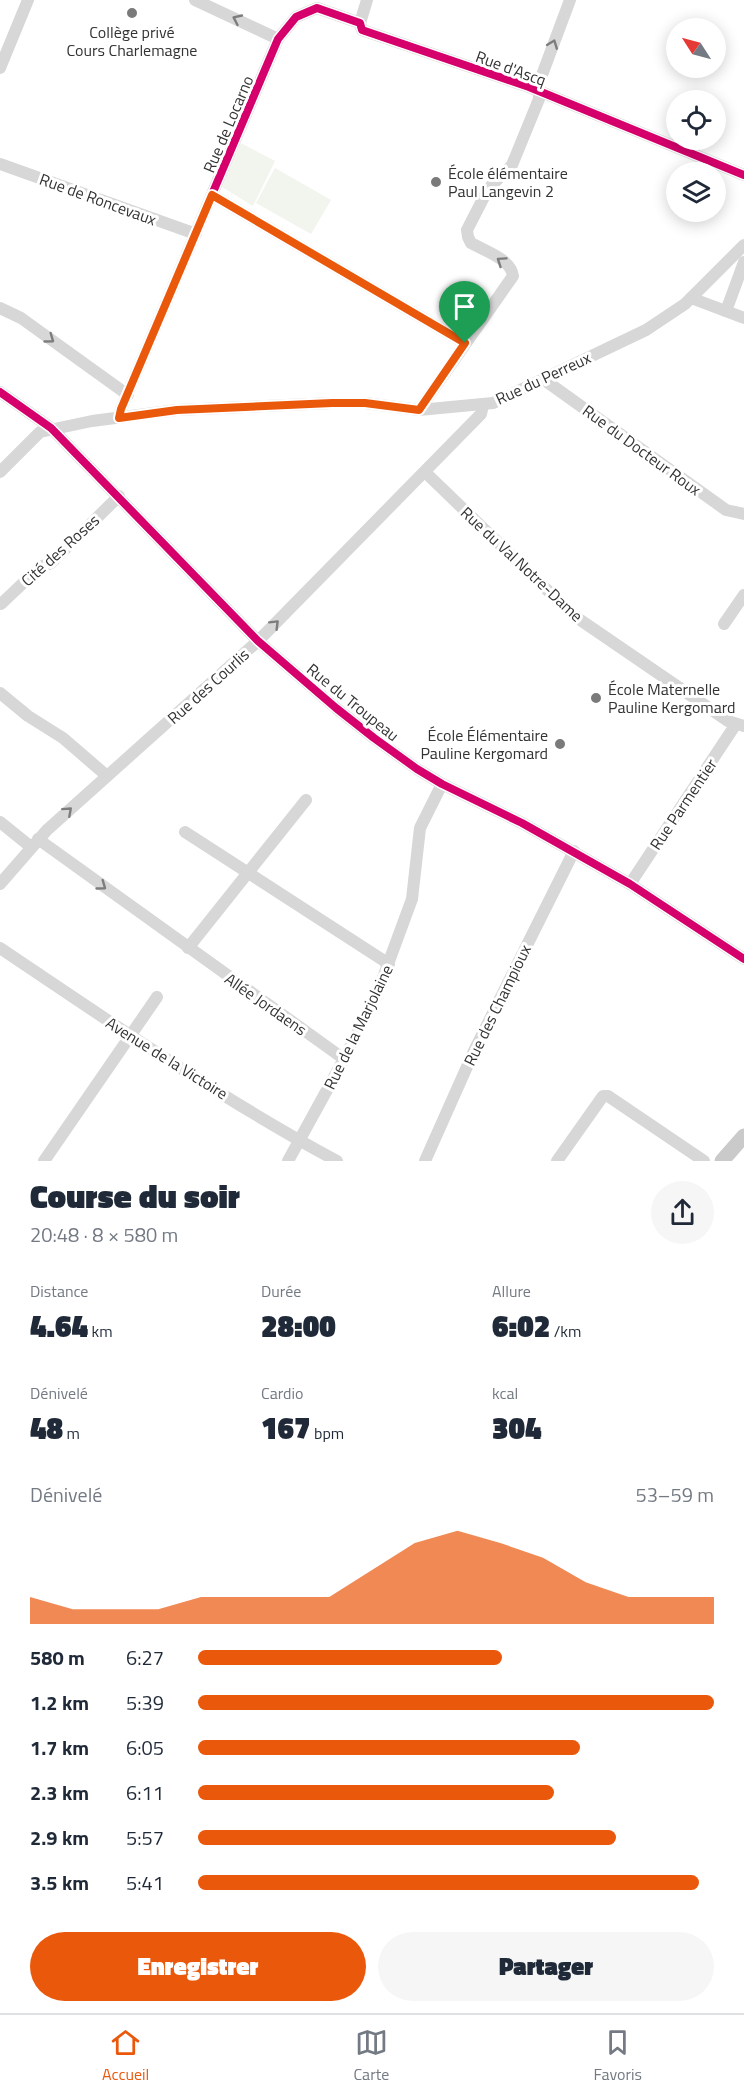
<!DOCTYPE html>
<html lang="fr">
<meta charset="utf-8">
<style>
body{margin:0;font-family:"Titillium Web",sans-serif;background:#f6f6f7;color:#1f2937;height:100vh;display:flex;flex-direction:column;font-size:22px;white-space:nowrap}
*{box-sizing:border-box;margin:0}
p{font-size:20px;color:#747a83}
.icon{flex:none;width:33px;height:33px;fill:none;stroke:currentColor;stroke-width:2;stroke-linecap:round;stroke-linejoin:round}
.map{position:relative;height:1161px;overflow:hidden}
.side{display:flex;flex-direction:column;background:#fff;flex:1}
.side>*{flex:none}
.needle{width:39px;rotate:306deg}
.fabs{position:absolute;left:666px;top:18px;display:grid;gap:12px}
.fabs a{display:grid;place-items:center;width:60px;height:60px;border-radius:50%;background:#fff;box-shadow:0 3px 15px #0003;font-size:30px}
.pin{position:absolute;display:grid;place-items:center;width:51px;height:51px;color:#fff;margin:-62px -26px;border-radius:50% 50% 50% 0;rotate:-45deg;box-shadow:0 0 6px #0007}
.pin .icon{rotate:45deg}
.round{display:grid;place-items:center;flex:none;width:63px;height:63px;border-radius:32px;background:#f6f6f7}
.head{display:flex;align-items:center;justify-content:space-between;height:102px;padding:0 30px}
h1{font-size:33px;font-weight:800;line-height:45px}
.stats{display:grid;grid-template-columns:repeat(3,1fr);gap:9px;height:102px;padding:6px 30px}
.stats div{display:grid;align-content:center}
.stats b{font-size:30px;font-weight:800}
.stats small{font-size:16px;font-weight:400}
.stats p{font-size:16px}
.chart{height:168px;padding:12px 30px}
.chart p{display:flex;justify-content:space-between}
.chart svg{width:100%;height:108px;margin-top:6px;fill:#ea580c;opacity:.7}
.button{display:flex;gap:12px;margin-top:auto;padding:12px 30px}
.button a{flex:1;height:69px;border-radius:36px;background:#ea580c;color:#fff;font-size:24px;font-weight:800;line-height:69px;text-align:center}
.button a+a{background:#f6f6f7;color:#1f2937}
ul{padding:0 30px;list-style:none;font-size:20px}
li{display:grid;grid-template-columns:96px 72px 1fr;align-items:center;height:45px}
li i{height:15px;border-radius:8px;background:#ea580c}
.tabs{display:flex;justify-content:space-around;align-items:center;height:84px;border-top:2px solid #e0e1e3;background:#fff;font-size:16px;color:#747a83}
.tabs a{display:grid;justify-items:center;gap:3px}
.tabs .on{color:#ea580c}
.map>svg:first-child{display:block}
.park{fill:#f1f5ed}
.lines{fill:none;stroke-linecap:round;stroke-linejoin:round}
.minor{stroke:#d7d7d7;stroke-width:12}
.major{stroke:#cacaca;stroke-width:15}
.cycleway-casing{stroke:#fff;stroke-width:11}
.cycleway{stroke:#d6006c;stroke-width:8}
.oneway{stroke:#7d7d7d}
.route-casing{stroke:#fff;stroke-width:12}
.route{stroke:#ea580c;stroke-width:8}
.poi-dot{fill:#7a7a7a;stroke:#fff;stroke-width:2}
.labels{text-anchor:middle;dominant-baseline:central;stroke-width:6;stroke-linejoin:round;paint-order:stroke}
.poi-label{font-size:16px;fill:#333;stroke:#fff;text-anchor:start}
.street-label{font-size:16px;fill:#333;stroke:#fff}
</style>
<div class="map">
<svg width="744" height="1161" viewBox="0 0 744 1161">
<rect width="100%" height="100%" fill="#fff"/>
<g class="park">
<polygon points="241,143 275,161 253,206 222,187"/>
<polygon points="275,168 331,200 311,234 256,203"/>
</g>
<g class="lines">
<g class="minor">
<polyline points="195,0 278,39"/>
<polyline points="360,23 367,0"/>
<polyline points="0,68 28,0"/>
<polyline points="0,164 196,234"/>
<polyline points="212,195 465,343"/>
<polyline points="691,298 744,318"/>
<polyline points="0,308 21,318 128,395"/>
<polyline points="726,311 744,262"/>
<polyline points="543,379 726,510 744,514"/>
<polyline points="0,392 51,428 258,641 336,708 374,738 417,769 442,784 522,823 630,884 744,959"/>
<path d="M419 410 513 276C511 259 485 251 471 243L468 237 467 230 488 189 512 165 539 99V83L570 0"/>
<polyline points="119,418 121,409 278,39 296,17 317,8 360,23 362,30 529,87 744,175"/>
<polyline points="0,472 40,432 92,421 177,410 332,403 365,403 419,410 493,403 646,330 685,304 744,245"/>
<polyline points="425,472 573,615 728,721 744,726"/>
<polyline points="1,604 40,567 51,563 119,496"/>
<polyline points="724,624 744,595"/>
<polyline points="0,693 28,716 63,738 107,776"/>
<polyline points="0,822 31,847"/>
<polyline points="185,832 389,964"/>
<polyline points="38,839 344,1059"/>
<polyline points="0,884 47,830 258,641 481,414 483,405"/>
<polyline points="630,884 736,724"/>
<path d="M0 948C110 1022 220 1098 337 1161"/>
<polyline points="188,948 306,800"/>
<polyline points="44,1161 157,997"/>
<polyline points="288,1161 344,1059 377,994 412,899 420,828 442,784"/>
<polyline points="425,1161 474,1051 574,851"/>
<polyline points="557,1161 603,1096 608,1096 704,1161"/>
</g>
<polyline class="major" points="722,1161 744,1136"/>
<defs>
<g id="cycleway">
<polyline points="0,392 51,428 258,641 336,708 374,738 417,769 442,784 522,823 630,884 744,959"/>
<polyline points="119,418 121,409 278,39 296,17 317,8 360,23 362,30 529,87 744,175"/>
</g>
</defs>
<use href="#cycleway" class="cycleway-casing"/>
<use href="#cycleway" class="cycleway"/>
</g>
<defs><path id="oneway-chevron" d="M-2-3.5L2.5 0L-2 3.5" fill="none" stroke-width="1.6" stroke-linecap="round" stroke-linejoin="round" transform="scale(1.5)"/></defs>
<g class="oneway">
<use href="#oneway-chevron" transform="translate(237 19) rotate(-155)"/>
<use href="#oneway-chevron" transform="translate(553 44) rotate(-69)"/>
<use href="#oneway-chevron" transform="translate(501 261) rotate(-146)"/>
<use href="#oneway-chevron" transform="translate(50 339) rotate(36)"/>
<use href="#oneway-chevron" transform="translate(275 624) rotate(-45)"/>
<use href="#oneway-chevron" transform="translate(68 811) rotate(-42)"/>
<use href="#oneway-chevron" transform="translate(102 886) rotate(36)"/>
</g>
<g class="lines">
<defs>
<polygon id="route" points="212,195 465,343 419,410 365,403 332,403 177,410 119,418 121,409"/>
</defs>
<use href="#route" class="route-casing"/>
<use href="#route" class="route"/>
</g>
<g class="poi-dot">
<circle cx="132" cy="13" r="6"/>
<circle cx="436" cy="182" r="6"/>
<circle cx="596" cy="698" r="6"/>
<circle cx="560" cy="744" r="6"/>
</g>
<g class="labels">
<g class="poi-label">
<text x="132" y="32" text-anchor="middle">Collège privé<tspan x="132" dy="18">Cours Charlemagne</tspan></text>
<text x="448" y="173">École élémentaire<tspan x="448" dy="18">Paul Langevin 2</tspan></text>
<text x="608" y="689">École Maternelle<tspan x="608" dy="18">Pauline Kergomard</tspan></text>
<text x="548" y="735" text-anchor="end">École Élémentaire<tspan x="548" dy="18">Pauline Kergomard</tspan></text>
</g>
<g class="street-label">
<text transform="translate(511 68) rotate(20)">Rue d'Ascq</text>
<text transform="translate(228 124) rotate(-67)">Rue de Locarno</text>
<text transform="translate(98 199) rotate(20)">Rue de Roncevaux</text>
<text transform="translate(543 378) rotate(-25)">Rue du Perreux</text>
<text transform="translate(642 450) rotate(36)">Rue du Docteur Roux</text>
<text transform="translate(60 550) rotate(-42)">Cité des Roses</text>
<text transform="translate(522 564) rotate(43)">Rue du Val Notre-Dame</text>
<text transform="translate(208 686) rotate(-42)">Rue des Courlis</text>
<text transform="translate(353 702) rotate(39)">Rue du Troupeau</text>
<text transform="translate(683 804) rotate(-56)">Rue Parmentier</text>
<text transform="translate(266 1004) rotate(35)">Allée Jordaens</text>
<text transform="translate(497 1005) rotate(-64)">Rue des Champioux</text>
<text transform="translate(358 1027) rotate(-64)">Rue de la Marjolaine</text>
<text transform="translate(167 1058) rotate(32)">Avenue de la Victoire</text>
</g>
</g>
</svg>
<div class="fabs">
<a><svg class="needle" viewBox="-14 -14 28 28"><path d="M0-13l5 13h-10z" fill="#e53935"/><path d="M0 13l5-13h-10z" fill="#747a83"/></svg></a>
<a><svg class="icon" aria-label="locate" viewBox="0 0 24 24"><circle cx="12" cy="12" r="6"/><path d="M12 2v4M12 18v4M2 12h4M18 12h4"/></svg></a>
<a><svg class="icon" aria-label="layers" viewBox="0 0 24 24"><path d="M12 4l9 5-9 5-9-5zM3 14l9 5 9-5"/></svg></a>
</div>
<div class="pin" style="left:465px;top:343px;background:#1e9e55"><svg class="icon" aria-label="arrive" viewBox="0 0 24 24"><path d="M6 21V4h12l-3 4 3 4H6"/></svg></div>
</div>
<section class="side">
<div class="head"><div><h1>Course du soir</h1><p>20:48 · 8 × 580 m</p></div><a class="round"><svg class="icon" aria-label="share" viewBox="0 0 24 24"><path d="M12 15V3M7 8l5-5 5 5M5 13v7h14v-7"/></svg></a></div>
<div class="stats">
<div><p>Distance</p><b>4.64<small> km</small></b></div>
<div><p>Durée</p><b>28:00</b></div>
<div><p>Allure</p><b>6:02<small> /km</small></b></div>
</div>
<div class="stats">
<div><p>Dénivelé</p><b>48<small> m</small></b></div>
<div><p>Cardio</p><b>167<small> bpm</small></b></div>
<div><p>kcal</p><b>304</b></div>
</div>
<div class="chart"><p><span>Dénivelé</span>53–59 m</p>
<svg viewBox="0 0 160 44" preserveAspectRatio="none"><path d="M0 44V33L10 38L20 38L30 38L40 33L50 33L60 33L70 33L80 22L90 11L100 6L110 11L120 17L130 27L140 33L150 33L160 33V44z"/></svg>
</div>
<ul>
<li><b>580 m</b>6:27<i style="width:59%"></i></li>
<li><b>1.2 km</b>5:39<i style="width:100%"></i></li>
<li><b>1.7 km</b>6:05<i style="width:74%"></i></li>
<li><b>2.3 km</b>6:11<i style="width:69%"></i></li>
<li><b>2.9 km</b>5:57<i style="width:81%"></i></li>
<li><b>3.5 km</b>5:41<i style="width:97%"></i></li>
</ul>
<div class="button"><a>Enregistrer</a><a>Partager</a></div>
</section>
<nav class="tabs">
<a class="on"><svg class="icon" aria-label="home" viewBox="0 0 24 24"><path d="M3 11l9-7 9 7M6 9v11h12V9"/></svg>Accueil</a>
<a><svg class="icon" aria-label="map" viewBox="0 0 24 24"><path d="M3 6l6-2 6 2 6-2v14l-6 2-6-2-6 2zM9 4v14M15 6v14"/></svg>Carte</a>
<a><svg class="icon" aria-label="saved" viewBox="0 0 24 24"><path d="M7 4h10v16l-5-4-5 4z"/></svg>Favoris</a>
</nav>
